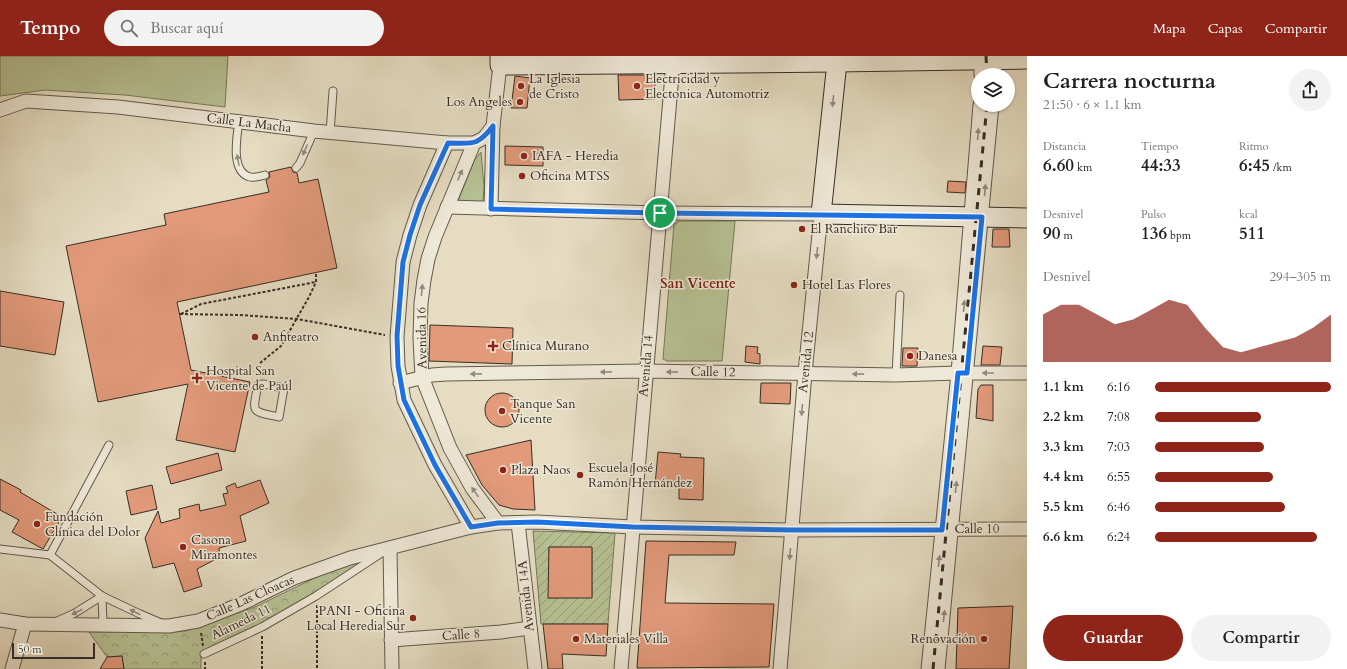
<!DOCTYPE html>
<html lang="es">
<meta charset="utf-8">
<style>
body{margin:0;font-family:Cardo,serif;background:#f2f2f2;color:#202124;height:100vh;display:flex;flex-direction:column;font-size:15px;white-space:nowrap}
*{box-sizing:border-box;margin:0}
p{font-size:13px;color:#757577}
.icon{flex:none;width:22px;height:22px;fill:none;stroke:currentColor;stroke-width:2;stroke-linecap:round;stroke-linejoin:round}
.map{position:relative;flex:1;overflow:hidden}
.sheet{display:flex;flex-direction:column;background:#fff;width:320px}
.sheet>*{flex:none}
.fabs{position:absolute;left:971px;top:12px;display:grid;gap:8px}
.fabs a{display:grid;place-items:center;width:44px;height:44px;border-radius:50%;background:#fff;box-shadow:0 1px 3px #0004;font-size:20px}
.scale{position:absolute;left:12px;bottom:10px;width:83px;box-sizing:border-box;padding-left:4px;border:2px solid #372e25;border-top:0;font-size:11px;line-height:14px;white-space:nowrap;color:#372e25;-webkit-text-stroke:3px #eee8d7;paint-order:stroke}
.pin{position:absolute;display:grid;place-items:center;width:34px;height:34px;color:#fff;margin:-17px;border:2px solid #fff;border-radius:50%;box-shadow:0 1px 4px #0007}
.round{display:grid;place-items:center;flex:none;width:42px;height:42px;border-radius:21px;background:#f2f2f2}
.overview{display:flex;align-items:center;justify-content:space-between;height:68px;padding:0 16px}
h1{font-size:22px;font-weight:700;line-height:30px}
.stats{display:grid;grid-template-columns:repeat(3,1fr);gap:6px;height:68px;padding:4px 16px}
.stats div{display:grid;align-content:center}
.stats b{font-size:17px;font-weight:700}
.stats small{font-size:11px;font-weight:400}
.stats p{font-size:11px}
.chart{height:112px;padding:8px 16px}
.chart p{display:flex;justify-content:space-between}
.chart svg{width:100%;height:72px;margin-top:4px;fill:#8f2418;opacity:.7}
.primary-button{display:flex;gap:8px;margin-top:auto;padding:8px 16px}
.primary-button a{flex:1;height:46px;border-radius:24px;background:#8f2418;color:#fff;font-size:16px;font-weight:700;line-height:46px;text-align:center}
.primary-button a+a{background:#f2f2f2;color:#202124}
ul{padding:0 16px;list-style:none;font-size:13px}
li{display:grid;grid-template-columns:64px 48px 1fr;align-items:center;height:30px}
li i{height:10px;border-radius:5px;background:#8f2418}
header{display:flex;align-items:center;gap:24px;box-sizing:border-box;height:56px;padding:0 20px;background:#8f2418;color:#fff}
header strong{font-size:19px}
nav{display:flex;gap:22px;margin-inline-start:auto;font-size:14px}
.search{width:280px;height:36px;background:#f2f2f2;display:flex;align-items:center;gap:10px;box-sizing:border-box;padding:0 14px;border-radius:22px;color:#757577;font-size:15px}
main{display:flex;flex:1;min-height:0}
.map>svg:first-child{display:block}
.grass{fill:#b6c092;stroke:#76775c}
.forest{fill:url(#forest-crowns);stroke:#76775c}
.garden{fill:url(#garden-furrows);stroke:#76775c;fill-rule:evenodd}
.building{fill:#e29a7b;stroke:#372e25}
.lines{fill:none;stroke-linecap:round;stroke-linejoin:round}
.service-casing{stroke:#625a4c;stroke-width:9}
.minor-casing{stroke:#625a4c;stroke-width:15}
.secondary-casing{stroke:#372e25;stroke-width:21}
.path{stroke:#372e25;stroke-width:2;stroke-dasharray:3 2;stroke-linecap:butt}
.service{stroke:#eee8d7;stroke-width:7}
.minor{stroke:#eee8d7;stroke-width:13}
.secondary{stroke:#eee8d7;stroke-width:19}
.rail{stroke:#372e25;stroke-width:3;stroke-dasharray:7 7;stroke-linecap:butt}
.oneway{fill:#928b7e}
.route-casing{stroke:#fff;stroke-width:8}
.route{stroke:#1a73e8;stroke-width:5}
.poi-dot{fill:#8f2418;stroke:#eee8d7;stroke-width:1.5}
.labels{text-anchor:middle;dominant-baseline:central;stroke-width:3;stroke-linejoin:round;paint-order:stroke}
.poi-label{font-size:13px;fill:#372e25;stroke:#eee8d7;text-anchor:start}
.street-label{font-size:13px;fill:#372e25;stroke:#eee8d7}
.neighbourhood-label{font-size:14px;font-weight:bold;fill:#7a1f14;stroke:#eee8d7}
</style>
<header>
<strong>Tempo</strong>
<div class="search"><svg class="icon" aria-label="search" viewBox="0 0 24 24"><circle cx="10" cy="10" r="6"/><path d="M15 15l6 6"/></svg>Buscar aquí</div>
<nav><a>Mapa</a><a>Capas</a><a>Compartir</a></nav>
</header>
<main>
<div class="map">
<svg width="1027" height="613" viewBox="0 0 1027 613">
<defs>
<pattern id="forest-crowns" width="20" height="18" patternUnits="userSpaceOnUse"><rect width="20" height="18" fill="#b6c092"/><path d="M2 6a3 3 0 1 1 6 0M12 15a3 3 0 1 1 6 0" fill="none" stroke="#959c77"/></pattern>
<pattern id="garden-furrows" width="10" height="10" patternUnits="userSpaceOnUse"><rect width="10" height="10" fill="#b6c092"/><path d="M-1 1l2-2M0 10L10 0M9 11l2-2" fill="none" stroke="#959c77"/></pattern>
</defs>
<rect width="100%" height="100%" fill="#e5dcc2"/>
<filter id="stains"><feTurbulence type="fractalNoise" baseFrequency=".005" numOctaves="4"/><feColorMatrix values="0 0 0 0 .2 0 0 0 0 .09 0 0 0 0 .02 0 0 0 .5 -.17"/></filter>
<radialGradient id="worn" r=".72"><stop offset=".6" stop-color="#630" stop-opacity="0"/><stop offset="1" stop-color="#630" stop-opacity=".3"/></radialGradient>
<g class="grass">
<polygon points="0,0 228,0 225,51 125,39 45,34 0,40"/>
<polygon points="481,96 484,130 483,146 458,145 475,103"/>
<polygon points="679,165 735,165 722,305 667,305 663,303 674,168"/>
</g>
<path class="forest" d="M367 501C333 527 296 552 257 571 239 580 220 588 201 596V613H124L122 600 107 601 89 576 186 575 257 550 331 514Z"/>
<path class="garden" d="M533 475 615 477 608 568H541ZM549 491 592 492V541L549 542Z"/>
<g class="building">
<polygon points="618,19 655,19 655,43 619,44"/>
<polygon points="515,20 530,22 527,52 511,52"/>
<polygon points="505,90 543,91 543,110 505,109"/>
<polygon points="291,111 293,116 297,117 299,127 318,123 337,212 177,246 191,314 250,326 235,396 176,384 188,328 98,346 66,190 166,169 164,158 269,136 266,124 270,121 269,116"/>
<polygon points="948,125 966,126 965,137 947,136"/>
<polygon points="993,173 1009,173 1010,191 992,191"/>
<polygon points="0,235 64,246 55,299 0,290"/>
<polygon points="430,269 513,272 512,308 429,305"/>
<polygon points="746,290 758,291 757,297 760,298 760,308 745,306"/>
<polygon points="983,290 1002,291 1000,309 981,309"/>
<polygon points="903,292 918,292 917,310 902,310"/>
<polygon points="761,327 791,327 790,348 760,347"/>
<polygon points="981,329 993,329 993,365 976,362 978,333"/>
<circle cx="502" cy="354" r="17"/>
<polygon points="531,384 535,454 513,453 499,449 482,429 466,399"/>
<polygon points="658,396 681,398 680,401 704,402 703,444 679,443 679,431 655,429"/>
<polygon points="218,397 222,414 171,428 166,411"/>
<polygon points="0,423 21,434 20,436 62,461 43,493 12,476 19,464 0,454"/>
<polygon points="260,424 269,447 240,460 246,485 219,492 220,501 197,513 202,530 184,536 174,507 153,512 145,482 158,455 161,467 180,462 179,453 199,448 200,455 226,449 223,438 228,437 226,431 235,427 237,432"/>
<polygon points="152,429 157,453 131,459 126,435"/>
<polygon points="646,485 736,486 734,499 669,499 665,547 774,548 769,611 637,612"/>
<polygon points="549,491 592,491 592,542 548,542"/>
<polygon points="1013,550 1009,613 956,613 958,552"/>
<polygon points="543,568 608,568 606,600 562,598 563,613 548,613"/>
<polygon points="122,600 124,613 100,613 107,601"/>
</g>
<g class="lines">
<defs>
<g id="service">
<path d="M239 65C237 80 230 116 250 121 254 122 261 120 265 119"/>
<polyline points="330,77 333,35"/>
<polyline points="296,112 300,107 314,75"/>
<polyline points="896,319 900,239"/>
<path d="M263 328 284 332 279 361C251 355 252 358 258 329Z"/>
<polyline points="0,493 50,499 102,540 140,558 161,567"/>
<polyline points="50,499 109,389"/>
<polyline points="102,540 103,568"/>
<polyline points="55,566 75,557 102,540"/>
<polyline points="204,598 262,571 316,540 380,498"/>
</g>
<g id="minor">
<polyline points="981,19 981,4"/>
<polyline points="994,19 995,3"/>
<polyline points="0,54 26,45 118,51 314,75 447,87 474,87 484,82 493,70"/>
<polyline points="447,87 420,149 410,179 403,206 397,281 398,310 404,344 435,409 471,471"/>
<polyline points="474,87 435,181 428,203 424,224 421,247 420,282 422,321 450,392 472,432 498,467"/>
<polyline points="447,151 660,157 821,158 805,317 780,613"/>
<polyline points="491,153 493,70 500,9"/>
<polyline points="400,327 432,319 446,318 645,315 896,319 958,317 1027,317"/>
<polyline points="518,467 535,613"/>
<polyline points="390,492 392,613"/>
<polyline points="0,564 25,568 169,570 198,565 241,548 294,522 350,502 471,471 498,467 537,466 633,471 792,474 1027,473"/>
<polyline points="391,584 501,576 530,572"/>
<polyline points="12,613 25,568"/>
<polyline points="621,613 673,7"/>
<polyline points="928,613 958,317 980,49"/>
<polyline points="938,613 992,49"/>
</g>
<g id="secondary">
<polyline points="500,0 500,9 837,6 1027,3"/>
<polyline points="837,6 821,158 1027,162"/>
</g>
</defs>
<use href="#service" class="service-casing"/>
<use href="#minor" class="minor-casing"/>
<use href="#secondary" class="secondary-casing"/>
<g class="path">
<polyline points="180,258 240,259 297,263 385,279"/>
<polyline points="181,258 201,248 316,226"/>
<polyline points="260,307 281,290 309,241 316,226 316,217"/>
<polyline points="317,549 317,613"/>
<polyline points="201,577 203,590"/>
<polyline points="262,580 262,613"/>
<polyline points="205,606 205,613"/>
</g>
<use href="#service" class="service"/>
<use href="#minor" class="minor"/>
<use href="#secondary" class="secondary"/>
<g class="rail">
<polyline points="986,0 987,19"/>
<polyline points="933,613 987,49"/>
</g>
</g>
<defs><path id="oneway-solid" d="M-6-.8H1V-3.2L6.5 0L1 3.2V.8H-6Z"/></defs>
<g class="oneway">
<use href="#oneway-solid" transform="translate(833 45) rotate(96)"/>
<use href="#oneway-solid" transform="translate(978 78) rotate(-86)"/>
<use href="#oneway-solid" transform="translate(305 94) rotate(114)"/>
<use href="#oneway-solid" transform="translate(238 104) rotate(-100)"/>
<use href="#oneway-solid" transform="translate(460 119) rotate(-67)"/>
<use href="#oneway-solid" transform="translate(985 134) rotate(-85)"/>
<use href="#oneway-solid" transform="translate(817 197) rotate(96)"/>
<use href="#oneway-solid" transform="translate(422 234) rotate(-84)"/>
<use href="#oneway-solid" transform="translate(964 250) rotate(-85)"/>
<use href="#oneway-solid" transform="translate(606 316) rotate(179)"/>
<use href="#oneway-solid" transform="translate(672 316) rotate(-179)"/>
<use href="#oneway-solid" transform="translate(988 317) rotate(-180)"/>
<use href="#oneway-solid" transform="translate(476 318) rotate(179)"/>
<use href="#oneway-solid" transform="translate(858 318) rotate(-179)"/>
<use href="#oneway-solid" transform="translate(802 354) rotate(95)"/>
<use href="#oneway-solid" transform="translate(956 431) rotate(-84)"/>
<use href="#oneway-solid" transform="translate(475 436) rotate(-125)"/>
<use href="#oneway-solid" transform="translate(790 498) rotate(95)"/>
<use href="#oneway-solid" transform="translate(939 505) rotate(-84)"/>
<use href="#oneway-solid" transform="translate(77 556) rotate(153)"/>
<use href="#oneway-solid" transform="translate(135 556) rotate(-153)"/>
<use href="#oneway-solid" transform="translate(944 560) rotate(-84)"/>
</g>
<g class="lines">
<defs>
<path id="route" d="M493 70 491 153 660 157 982 161 967 317H958L942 474H792L633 471 537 466 498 467 471 471 435 409 404 344 398 310 397 280 403 206 410 179 420 149 448 87C472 87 477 91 493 70Z"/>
</defs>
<use href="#route" class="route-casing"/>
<use href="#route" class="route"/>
</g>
<g class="poi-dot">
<circle cx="521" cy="30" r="4"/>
<circle cx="637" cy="30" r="4"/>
<circle cx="520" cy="46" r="4"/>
<circle cx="524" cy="100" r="4"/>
<circle cx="522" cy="120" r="4"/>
<circle cx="802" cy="173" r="4"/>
<circle cx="794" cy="229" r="4"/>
<circle cx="255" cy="281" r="4"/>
<path d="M491 284h4v4h4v4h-4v4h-4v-4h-4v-4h4z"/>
<circle cx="910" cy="300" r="4"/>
<path d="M195 316h4v4h4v4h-4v4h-4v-4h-4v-4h4z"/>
<circle cx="502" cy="355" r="4"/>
<circle cx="503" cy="414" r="4"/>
<circle cx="580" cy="419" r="4"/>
<circle cx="37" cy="468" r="4"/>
<circle cx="183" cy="491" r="4"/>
<circle cx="413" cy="562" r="4"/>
<circle cx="576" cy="583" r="4"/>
<circle cx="984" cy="583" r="4"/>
</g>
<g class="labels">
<g class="poi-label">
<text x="529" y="23">La Iglesia<tspan x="529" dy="15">de Cristo</tspan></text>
<text x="645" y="23">Electricidad y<tspan x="645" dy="15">Electonica Automotriz</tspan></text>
<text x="512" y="46" text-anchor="end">Los Angeles</text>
<text x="532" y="100">IAFA - Heredia</text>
<text x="530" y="120">Oficina MTSS</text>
<text x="810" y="173">El Ranchito Bar</text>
<text x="802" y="229">Hotel Las Flores</text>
<text x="263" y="281">Anfiteatro</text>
<text x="502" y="290">Clínica Murano</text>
<text x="918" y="300">Danesa</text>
<text x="206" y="315">Hospital San<tspan x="206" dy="15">Vicente de Paúl</tspan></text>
<text x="510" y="348">Tanque San<tspan x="510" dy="15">Vicente</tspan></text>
<text x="588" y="412">Escuela José<tspan x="588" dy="15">Ramón Hernández</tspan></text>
<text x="511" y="414">Plaza Naos</text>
<text x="45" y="461">Fundación<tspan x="45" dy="15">Clínica del Dolor</tspan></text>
<text x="191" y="484">Casona<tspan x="191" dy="15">Miramontes</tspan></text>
<text x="405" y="555" text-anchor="end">PANI - Oficina<tspan x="405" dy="15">Local Heredia Sur</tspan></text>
<text x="584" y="583">Materiales Villa</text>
<text x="976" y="583" text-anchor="end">Renovación</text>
</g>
<g class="street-label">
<text transform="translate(249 67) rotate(7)">Calle La Macha</text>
<text transform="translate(422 282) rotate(-91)">Avenida 16</text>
<text transform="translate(806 306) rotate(-84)">Avenida 12</text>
<text transform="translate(646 310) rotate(-85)">Avenida 14</text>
<text transform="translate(713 316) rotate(1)">Calle 12</text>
<text x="977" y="473">Calle 10</text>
<text transform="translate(526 540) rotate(-96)">Avenida 14A</text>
<text transform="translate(250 542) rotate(-24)">Calle Las Cloacas</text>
<text transform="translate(241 566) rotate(-26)">Alameda 11</text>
<text transform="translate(461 579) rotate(-4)">Calle 8</text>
</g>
<g class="neighbourhood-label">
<text x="698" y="227">San Vicente</text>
</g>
</g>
<rect width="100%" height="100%" filter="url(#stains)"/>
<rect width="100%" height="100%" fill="url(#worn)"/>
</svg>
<div class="fabs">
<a><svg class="icon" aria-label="layers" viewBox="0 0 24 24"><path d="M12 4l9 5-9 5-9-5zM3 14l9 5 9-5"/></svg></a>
</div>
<div class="scale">50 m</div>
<div class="pin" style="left:660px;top:157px;background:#1e9e55"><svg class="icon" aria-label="arrive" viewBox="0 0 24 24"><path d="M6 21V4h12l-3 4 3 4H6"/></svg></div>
</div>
<section class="sheet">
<div class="overview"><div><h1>Carrera nocturna</h1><p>21:50 · 6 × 1.1 km</p></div><a class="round"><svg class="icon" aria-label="share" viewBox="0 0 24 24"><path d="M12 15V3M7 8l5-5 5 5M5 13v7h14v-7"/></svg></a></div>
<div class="stats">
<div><p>Distancia</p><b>6.60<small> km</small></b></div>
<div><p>Tiempo</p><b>44:33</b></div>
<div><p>Ritmo</p><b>6:45<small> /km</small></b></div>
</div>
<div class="stats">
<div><p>Desnivel</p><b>90<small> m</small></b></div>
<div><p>Pulso</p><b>136<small> bpm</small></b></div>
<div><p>kcal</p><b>511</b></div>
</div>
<div class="chart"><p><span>Desnivel</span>294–305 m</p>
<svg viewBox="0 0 160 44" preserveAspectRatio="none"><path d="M0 44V15L10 9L20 9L30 15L40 21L50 18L60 12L70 6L80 9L90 23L100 35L110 38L120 35L130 32L140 29L150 23L160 15V44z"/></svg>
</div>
<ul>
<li><b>1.1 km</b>6:16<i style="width:100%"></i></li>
<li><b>2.2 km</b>7:08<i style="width:60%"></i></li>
<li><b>3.3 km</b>7:03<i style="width:62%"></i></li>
<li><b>4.4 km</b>6:55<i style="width:67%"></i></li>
<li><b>5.5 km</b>6:46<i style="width:74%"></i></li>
<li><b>6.6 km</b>6:24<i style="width:92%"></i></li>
</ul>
<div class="primary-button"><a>Guardar</a><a>Compartir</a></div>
</section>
</main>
